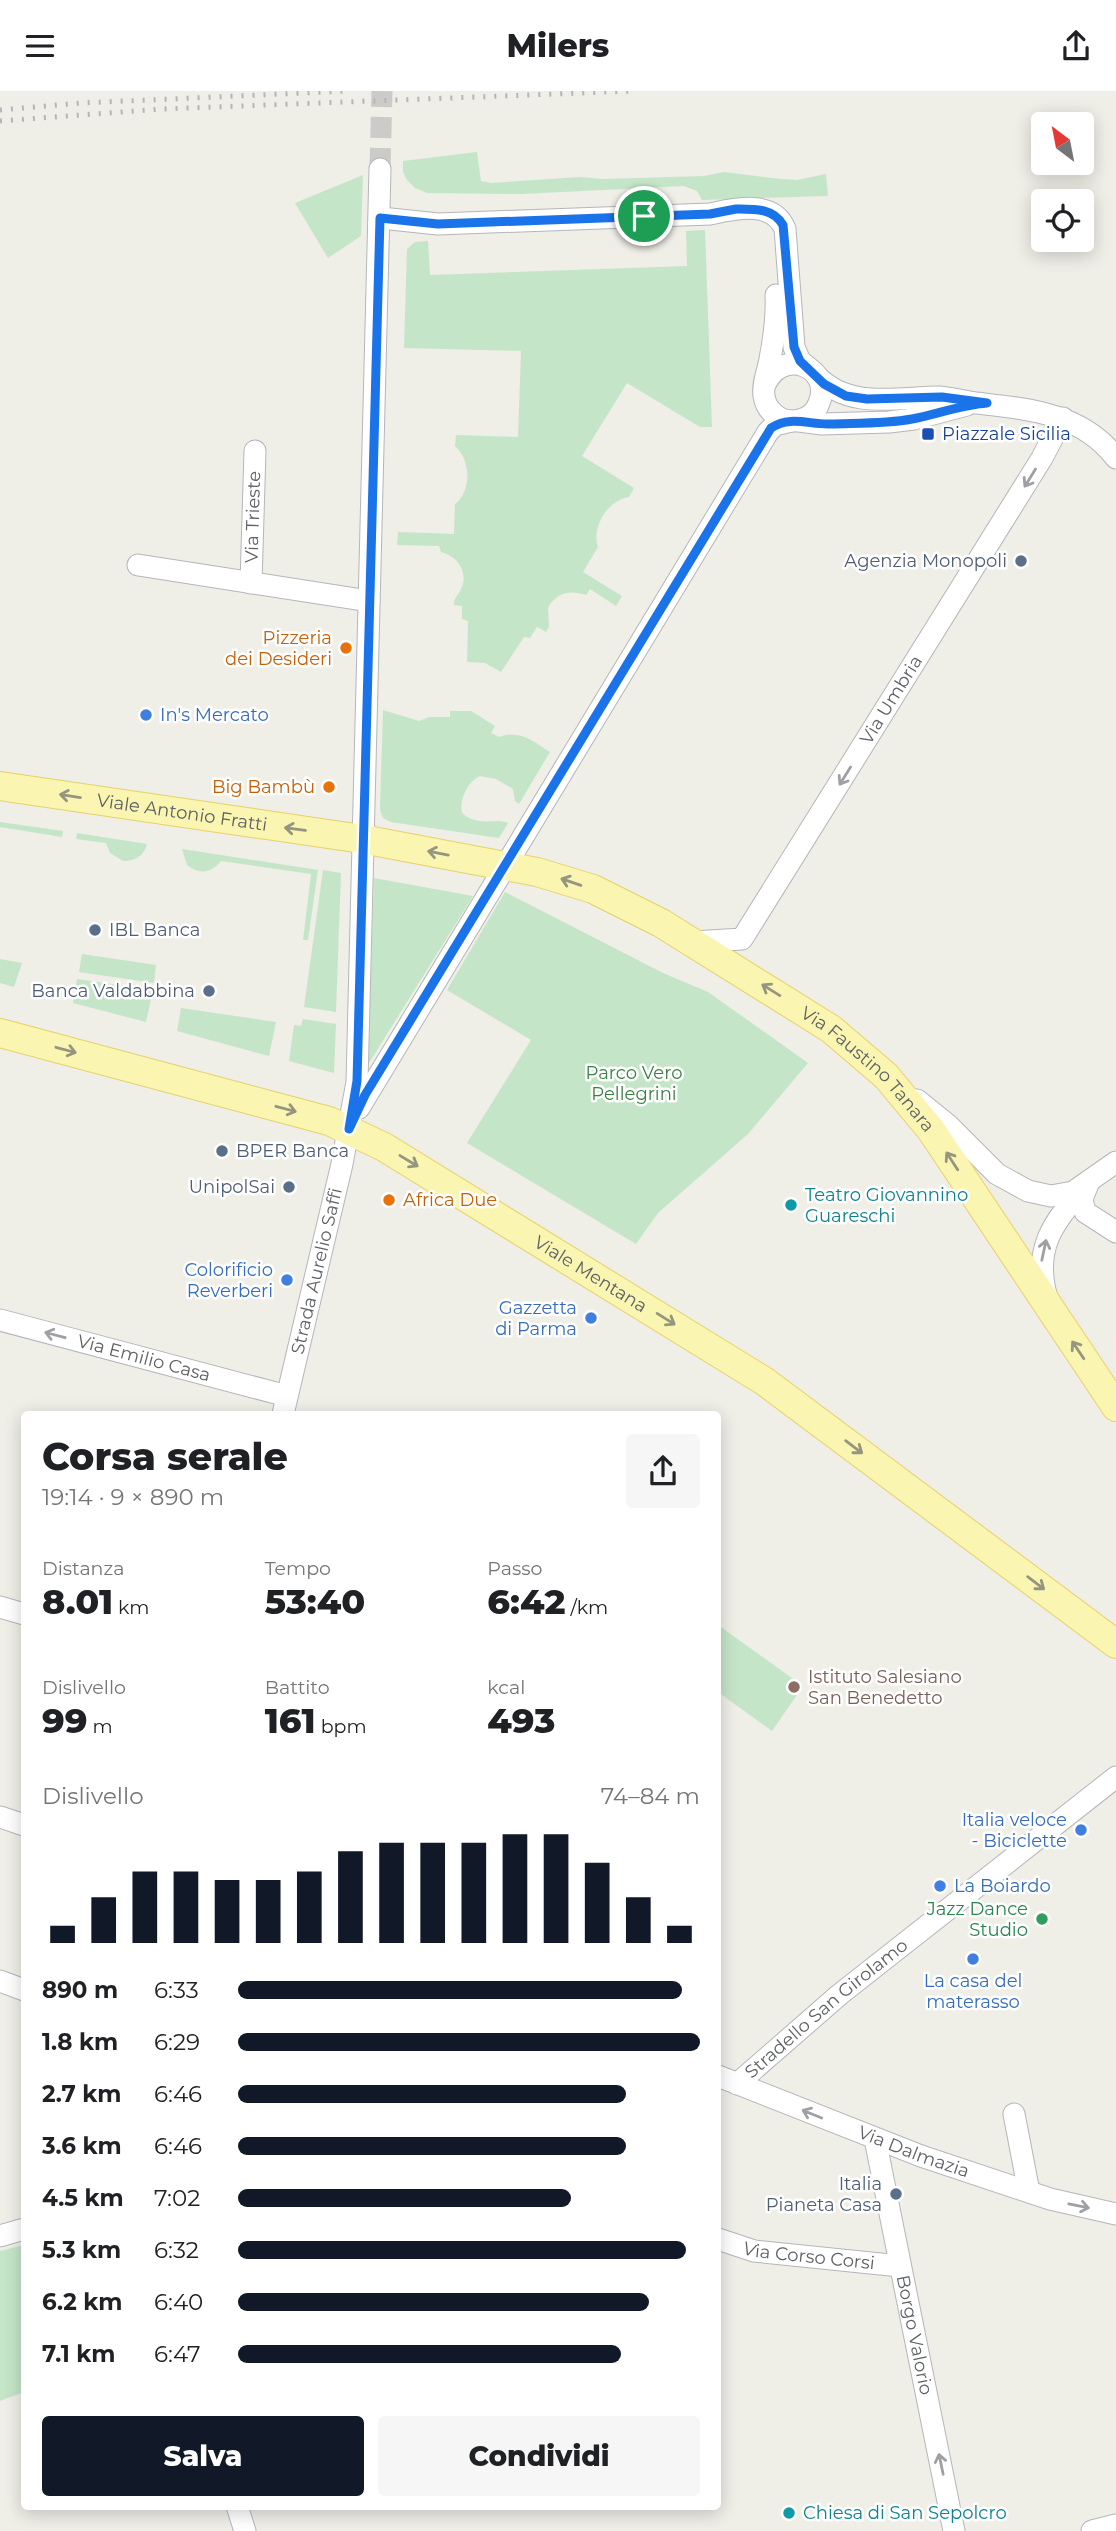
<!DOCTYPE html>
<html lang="it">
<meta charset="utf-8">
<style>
body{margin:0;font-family:Montserrat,sans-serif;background:#f6f6f6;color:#202124;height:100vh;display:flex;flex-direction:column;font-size:26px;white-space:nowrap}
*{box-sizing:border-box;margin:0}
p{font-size:23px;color:#757577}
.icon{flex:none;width:38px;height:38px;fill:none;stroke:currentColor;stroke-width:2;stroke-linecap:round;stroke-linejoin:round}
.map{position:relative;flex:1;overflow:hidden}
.sheet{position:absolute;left:21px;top:1320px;width:700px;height:1099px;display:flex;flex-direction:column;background:#fff;border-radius:7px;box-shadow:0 4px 18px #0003}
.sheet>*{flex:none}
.needle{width:46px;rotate:328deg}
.buttons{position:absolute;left:1031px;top:21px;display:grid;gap:14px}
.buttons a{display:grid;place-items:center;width:63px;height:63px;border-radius:7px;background:#fff;box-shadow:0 4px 18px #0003;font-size:35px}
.pin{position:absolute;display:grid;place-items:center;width:60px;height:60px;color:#fff;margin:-30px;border:4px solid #fff;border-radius:50%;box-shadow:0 2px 7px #0007}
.round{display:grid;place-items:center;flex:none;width:74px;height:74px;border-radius:7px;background:#f6f6f6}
.head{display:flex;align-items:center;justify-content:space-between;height:119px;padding:0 21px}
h1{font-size:38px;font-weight:800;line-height:52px}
.metrics{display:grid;grid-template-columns:repeat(3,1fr);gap:10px;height:119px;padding:7px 21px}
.metrics div{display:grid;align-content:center}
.metrics b{font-size:35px;font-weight:800}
.metrics small{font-size:19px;font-weight:400}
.metrics p{font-size:19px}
.chart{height:196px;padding:14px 21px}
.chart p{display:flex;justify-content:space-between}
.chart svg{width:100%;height:126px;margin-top:7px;stroke:#111827;stroke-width:6}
.cta{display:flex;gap:14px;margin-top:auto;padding:14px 21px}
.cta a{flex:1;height:80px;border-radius:7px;background:#111827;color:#fff;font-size:28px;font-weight:800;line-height:80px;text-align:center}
.cta a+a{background:#f6f6f6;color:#202124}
ul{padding:0 21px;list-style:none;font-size:23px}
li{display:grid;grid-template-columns:112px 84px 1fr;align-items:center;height:52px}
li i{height:18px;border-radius:9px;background:#111827}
header{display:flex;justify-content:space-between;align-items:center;height:91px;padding:0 21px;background:#fff;font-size:32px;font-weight:800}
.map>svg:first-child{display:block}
.green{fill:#c5e5c8}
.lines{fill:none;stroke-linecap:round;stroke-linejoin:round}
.minor-tunnel{stroke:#cbcbc7;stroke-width:21;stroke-dasharray:21 10;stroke-linecap:butt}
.minor-casing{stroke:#b4b6ba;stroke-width:23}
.major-casing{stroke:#e8d167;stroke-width:30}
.minor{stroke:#fff;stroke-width:21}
.major{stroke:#faf5b1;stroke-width:28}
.rail{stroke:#b4b5b6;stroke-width:5;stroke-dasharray:2 9;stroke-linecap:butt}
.oneway{stroke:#9ea0a3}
.oneway2{stroke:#959580}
.route-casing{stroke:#fff;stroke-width:14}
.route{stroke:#1a73e8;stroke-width:9}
.transit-dot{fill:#1a4fb4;stroke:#fff;stroke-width:2.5}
.service-dot{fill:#5c6f8a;stroke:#fff;stroke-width:2.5}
.food-dot{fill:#e8710a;stroke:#fff;stroke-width:2.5}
.shop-dot{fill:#3f7fe0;stroke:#fff;stroke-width:2.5}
.culture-dot{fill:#0f9aa8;stroke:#fff;stroke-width:2.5}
.education-dot{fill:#8d6e63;stroke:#fff;stroke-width:2.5}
.leisure-dot{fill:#2e9e5b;stroke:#fff;stroke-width:2.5}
.labels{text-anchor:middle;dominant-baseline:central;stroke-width:5;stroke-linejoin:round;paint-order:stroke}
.transit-label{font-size:18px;fill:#164399;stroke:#fff;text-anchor:start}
.street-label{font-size:18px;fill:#5e6166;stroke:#fff}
.service-label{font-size:18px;fill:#4e5e75;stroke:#fff;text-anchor:end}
.food-label{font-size:18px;fill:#c56008;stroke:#fff;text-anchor:end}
.shop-label{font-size:18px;fill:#366cbe;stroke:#fff;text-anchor:end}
.park-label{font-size:18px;fill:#3b8044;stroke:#fff}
.culture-label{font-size:18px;fill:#0d838f;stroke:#fff;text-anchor:start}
.education-label{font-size:18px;fill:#785e54;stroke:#fff;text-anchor:start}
.leisure-label{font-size:18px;fill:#27864d;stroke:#fff;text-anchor:end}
</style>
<header><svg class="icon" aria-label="menu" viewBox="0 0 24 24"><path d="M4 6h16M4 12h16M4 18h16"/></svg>Milers<svg class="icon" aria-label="share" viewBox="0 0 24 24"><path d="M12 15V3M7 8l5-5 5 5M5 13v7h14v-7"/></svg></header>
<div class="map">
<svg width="1116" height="2440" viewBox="0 0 1116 2440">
<rect width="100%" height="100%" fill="#efeee7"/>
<g class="green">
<polygon points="477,61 481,90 491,92 581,86 603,88 704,85 724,81 781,88 797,89 826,83 828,105 702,109 697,100 684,95 521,103 427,102 415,97 407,89 403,81 403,70"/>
<polygon points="363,84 361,145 328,167 295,112"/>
<path d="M705 139 712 336H700L627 292 582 365 634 397 629 406C608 409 591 436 598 456L583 481 622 505 616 515 590 498 586 504C570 499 557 501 548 517L549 536 546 541 537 536 530 547 524 546 501 581 485 572 467 571 468 530 462 528V515L454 514C454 506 458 505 461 498 469 482 458 465 441 461L439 455 397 454 398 441 454 443 455 413C472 400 471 369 455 355L456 344 518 346 521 260 404 257 407 158 415 151 428 150 430 184 687 175 686 140Z"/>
<path d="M383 619 419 630 429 626H450V620H471L495 635 491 642 499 646C519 638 533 650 550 661L519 713 515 710 513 698 496 688 480 685C467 691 459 709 462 722 479 737 495 726 508 732L499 747 391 731 383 727 380 719Z"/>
<polygon points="0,731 63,740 62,746 0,736"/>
<path d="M77 742 147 753C144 765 135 770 123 770L110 762 106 752 76 748Z"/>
<path d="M182 758 318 779 308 849H303L311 783 221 770C212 782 199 784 187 774Z"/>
<polygon points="323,779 341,782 336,921 304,916"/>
<polygon points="374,787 473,805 369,972 368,970"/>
<polygon points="505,801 663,882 708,901 808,972 748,1043 658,1122 636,1153 467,1052 531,949 447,899"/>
<polygon points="82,863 156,874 154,892 79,881"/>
<polygon points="0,868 22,872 14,896 0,892"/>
<polygon points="77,888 153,899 146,931 73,912"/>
<polygon points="181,917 276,931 269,965 177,940"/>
<polygon points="303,928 336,933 334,982 289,970 294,934 301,935"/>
<polygon points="718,1534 803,1595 772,1640 718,1601"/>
<polygon points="24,2154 24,2301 0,2310 0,2160"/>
</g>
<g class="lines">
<polyline class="minor-tunnel" points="380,78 382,0"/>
<defs>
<g id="minor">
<path d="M381 127 438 133 710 123C734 118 773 108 785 138L794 256 800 270 809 277"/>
<path d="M816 284C848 319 897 306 939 306 951 307 963 310 976 312 1028 318 1082 322 1116 367"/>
<path d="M764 296C780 254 834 276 819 312 816 321 808 327 800 329 789 332 778 328 771 320 767 316 765 311 764 305 762 293 768 280 770 268 774 247 777 226 776 204"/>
<polyline points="799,330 822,333 889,331 914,328 967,314"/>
<polyline points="138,474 369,510"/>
<path id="s1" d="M251 492 255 360"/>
<path id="s2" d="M693 851 742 848 1042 367 1063 327"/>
<polyline points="917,1009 948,1034 997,1083 1028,1100 1051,1105 1073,1101 1116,1071"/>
<polyline points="359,1017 768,341 775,334 791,330"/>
<polyline points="1088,1093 1082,1108 1085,1121 1116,1141"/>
<path d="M1047 1207C1033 1159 1052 1132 1083 1098"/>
<path id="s3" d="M0 1229 287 1305"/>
<path id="s4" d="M283 1323 342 1073 357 991 380 78"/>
<polyline points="0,1516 24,1523"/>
<polyline points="0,1726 24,1734"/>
<polyline points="0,1890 24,1899"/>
<path id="s5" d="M718 1985 921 2065 1050 2108 1116 2123"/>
<path id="s6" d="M737 1993 839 1904 1116 1686"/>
<polyline points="1014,2023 1029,2101"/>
<path id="s7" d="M875 2048 954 2440"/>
<polyline points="0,2145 24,2138"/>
<path id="s8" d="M718 2148 754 2160 900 2175"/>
<polyline points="237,2415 245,2440"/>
<polyline points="1092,2440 1116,2434"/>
</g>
<g id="major">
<path id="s9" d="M0 695 362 748 537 781 593 798 661 832 831 938 886 985 931 1039 1116 1316"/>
<path id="s10" d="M0 942 329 1030 384 1056 764 1290 1116 1553"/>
</g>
</defs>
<use href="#minor" class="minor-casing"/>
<use href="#major" class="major-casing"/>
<use href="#minor" class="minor"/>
<use href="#major" class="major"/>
<g class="rail">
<polyline points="0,19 81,12 347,0"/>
<polyline points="0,30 162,18 633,0"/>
</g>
</g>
<defs><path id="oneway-shaft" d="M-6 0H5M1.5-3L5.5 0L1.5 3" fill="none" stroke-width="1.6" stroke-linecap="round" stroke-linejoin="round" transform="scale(1.75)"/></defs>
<g class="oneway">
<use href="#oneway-shaft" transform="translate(1030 387) rotate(122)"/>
<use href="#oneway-shaft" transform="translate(845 685) rotate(122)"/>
<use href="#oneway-shaft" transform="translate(1044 1159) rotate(-78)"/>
<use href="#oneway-shaft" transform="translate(55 1244) rotate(-165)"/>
<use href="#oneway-shaft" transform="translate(812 2023) rotate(-158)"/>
<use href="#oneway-shaft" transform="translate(1079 2115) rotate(11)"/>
<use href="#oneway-shaft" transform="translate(941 2373) rotate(-102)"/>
</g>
<g class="oneway2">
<use href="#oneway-shaft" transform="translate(70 705) rotate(-171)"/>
<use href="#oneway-shaft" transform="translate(295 738) rotate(-172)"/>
<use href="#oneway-shaft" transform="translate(438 762) rotate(-169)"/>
<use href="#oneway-shaft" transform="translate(571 791) rotate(-161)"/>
<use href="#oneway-shaft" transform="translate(771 899) rotate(-148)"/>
<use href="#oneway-shaft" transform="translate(66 959) rotate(15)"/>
<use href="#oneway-shaft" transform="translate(286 1018) rotate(15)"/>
<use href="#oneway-shaft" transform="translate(409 1070) rotate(31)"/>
<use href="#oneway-shaft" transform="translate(952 1070) rotate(-123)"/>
<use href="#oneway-shaft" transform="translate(666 1228) rotate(32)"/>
<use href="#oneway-shaft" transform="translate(1078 1259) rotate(-124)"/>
<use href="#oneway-shaft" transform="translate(854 1356) rotate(37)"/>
<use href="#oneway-shaft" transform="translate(1036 1492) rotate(37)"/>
</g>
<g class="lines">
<defs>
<path id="route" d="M736 118C754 118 773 117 783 134L794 256 800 270 824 293 846 305 867 308 942 306 987 312C961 314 937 323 912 328 885 333 857 332 830 333 810 334 790 324 771 337L365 1004 349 1038 357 990 380 127 438 133 710 123Z"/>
</defs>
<use href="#route" class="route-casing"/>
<use href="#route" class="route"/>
</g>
<rect class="transit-dot" x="921" y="336" width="14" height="14" rx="3.5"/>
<g class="service-dot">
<circle cx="1021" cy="470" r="7"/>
<circle cx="95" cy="839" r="7"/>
<circle cx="209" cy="900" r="7"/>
<circle cx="222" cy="1060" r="7"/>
<circle cx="289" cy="1096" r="7"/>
<circle cx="896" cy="2103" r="7"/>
</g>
<g class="food-dot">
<circle cx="346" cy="557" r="7"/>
<circle cx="329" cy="696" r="7"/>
<circle cx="389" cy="1109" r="7"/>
</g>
<g class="shop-dot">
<circle cx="146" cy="624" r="7"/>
<circle cx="287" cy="1189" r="7"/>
<circle cx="591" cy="1227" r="7"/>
<circle cx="1081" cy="1739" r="7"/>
<circle cx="940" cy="1795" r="7"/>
<circle cx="973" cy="1868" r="7"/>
</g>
<g class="culture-dot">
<circle cx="791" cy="1114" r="7"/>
<circle cx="789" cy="2422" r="7"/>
</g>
<circle class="education-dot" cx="794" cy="1596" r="7"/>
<circle class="leisure-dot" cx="1042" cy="1828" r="7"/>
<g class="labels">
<g class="transit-label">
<text x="942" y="343">Piazzale Sicilia</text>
</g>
<g class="street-label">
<text stroke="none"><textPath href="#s1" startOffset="66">Via Trieste</textPath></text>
<text stroke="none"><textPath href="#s2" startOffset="331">Via Umbria</textPath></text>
<text stroke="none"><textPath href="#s9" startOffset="184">Viale Antonio Fratti</textPath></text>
<text stroke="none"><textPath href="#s9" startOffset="933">Via Faustino Tanara</textPath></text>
<text stroke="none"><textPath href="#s4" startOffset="147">Strada Aurelio Saffi</textPath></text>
<text stroke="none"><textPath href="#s10" startOffset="644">Viale Mentana</textPath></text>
<text stroke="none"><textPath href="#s3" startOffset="149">Via Emilio Casa</textPath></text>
<text stroke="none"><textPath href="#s6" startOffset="117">Stradello San Girolamo</textPath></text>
<text stroke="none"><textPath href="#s5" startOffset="210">Via Dalmazia</textPath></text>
<text stroke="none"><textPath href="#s8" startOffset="93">Via Corso Corsi</textPath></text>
<text stroke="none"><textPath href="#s7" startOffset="200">Borgo Valorio</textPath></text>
</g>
<g class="service-label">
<text x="1007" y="470">Agenzia Monopoli</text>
<text x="109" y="839" text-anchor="start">IBL Banca</text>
<text x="195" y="900">Banca Valdabbina</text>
<text x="236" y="1060" text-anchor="start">BPER Banca</text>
<text x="275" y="1096">UnipolSai</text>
<text x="882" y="2093">Italia<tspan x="882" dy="21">Pianeta Casa</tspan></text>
</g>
<g class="food-label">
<text x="332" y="547">Pizzeria<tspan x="332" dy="21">dei Desideri</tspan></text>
<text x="315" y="696">Big Bambù</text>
<text x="403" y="1109" text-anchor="start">Africa Due</text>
</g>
<g class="shop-label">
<text x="160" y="624" text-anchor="start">In's Mercato</text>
<text x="273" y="1179">Colorificio<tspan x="273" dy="21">Reverberi</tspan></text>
<text x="577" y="1217">Gazzetta<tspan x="577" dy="21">di Parma</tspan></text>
<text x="1067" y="1729">Italia veloce<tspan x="1067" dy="21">- Biciclette</tspan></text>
<text x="954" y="1795" text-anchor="start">La Boiardo</text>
<text x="973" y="1890" text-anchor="middle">La casa del<tspan x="973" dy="21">materasso</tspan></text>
</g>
<g class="park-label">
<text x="634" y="982">Parco Vero<tspan x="634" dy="21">Pellegrini</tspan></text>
</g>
<g class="culture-label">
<text x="805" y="1104">Teatro Giovannino<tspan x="805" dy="21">Guareschi</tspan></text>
<text x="803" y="2422">Chiesa di San Sepolcro</text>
</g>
<g class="education-label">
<text x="808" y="1586">Istituto Salesiano<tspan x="808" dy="21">San Benedetto</tspan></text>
</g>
<g class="leisure-label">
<text x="1028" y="1818">Jazz Dance<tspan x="1028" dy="21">Studio</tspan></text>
</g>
</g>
</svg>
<div class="buttons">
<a><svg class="needle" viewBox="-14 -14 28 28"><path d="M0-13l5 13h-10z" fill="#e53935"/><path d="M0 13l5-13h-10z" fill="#757577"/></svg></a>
<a><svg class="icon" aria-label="locate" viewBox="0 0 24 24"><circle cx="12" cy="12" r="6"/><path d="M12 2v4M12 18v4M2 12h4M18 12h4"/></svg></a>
</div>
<div class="pin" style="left:644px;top:125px;background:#1e9e55"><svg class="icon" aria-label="arrive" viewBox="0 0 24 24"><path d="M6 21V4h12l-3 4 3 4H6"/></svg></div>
<section class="sheet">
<div class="head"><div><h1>Corsa serale</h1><p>19:14 · 9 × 890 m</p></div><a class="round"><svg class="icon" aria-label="share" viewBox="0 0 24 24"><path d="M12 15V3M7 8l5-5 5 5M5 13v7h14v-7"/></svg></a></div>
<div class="metrics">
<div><p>Distanza</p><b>8.01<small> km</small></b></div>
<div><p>Tempo</p><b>53:40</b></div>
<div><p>Passo</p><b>6:42<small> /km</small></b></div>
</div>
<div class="metrics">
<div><p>Dislivello</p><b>99<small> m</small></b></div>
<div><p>Battito</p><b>161<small> bpm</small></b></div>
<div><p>kcal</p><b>493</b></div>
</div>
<div class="chart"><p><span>Dislivello</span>74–84 m</p>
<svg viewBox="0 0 160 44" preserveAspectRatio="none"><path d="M5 44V38M15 44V28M25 44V19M35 44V19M45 44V22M55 44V22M65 44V19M75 44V12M85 44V9M95 44V9M105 44V9M115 44V6M125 44V6M135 44V16M145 44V28M155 44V38"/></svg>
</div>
<ul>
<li><b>890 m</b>6:33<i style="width:96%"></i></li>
<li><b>1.8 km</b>6:29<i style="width:100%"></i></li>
<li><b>2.7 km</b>6:46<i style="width:84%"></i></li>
<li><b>3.6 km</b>6:46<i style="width:84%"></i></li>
<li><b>4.5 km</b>7:02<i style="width:72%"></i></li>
<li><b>5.3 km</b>6:32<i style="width:97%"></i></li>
<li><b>6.2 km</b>6:40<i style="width:89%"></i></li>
<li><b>7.1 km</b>6:47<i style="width:83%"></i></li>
</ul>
<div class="cta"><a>Salva</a><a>Condividi</a></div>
</section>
</div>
